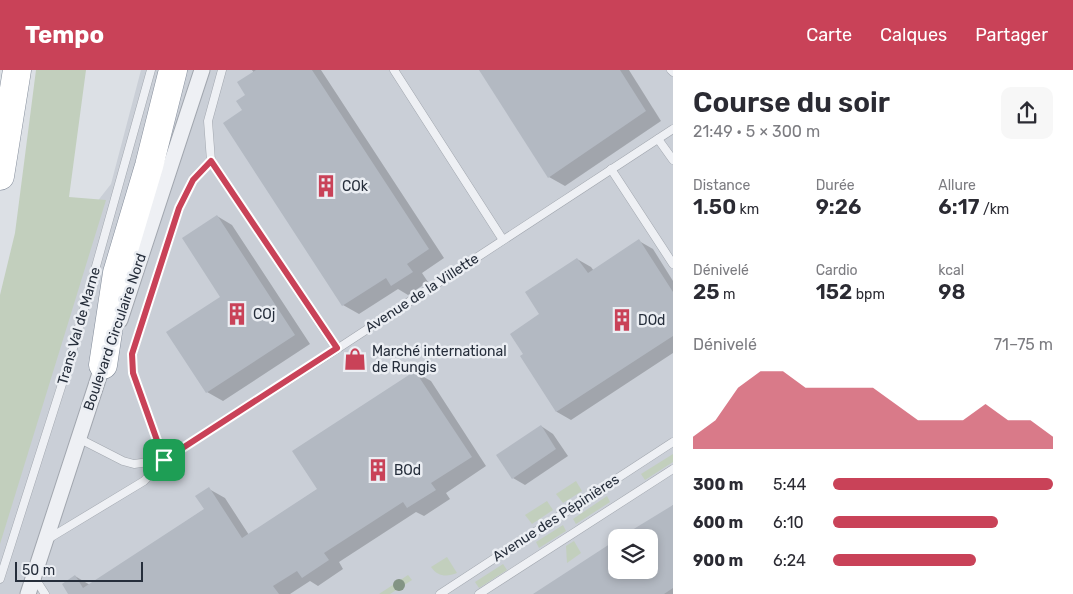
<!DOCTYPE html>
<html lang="fr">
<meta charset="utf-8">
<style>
body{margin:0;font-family:Rubik,sans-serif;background:#f7f7f7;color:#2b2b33;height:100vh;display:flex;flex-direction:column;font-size:19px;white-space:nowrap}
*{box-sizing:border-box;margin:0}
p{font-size:16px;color:#7c7c81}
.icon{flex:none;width:28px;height:28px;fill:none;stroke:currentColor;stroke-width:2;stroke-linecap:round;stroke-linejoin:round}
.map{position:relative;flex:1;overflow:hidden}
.panel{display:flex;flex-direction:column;background:#fff;width:400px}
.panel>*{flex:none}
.buttons{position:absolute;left:608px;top:459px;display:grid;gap:10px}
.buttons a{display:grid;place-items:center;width:50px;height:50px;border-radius:10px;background:#fff;box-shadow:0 2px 8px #0003;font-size:25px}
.scale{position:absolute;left:15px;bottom:12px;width:128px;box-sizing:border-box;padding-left:5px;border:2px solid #262e3b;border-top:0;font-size:14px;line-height:18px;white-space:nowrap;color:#262e3b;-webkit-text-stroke:4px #ebeef3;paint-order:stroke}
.pin{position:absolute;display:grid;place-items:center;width:42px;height:42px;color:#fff;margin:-21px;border-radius:10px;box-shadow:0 2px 8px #0006}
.round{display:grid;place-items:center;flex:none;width:52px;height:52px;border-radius:10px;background:#f7f7f7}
.headline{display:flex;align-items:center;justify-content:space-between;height:85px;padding:0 20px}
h1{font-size:28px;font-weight:600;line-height:38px}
.figures{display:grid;grid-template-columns:repeat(3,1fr);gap:8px;height:85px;padding:5px 20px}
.figures div{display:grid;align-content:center}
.figures b{font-size:21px;font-weight:600}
.figures small{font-size:14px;font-weight:400}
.figures p{font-size:14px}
.chart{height:140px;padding:10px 20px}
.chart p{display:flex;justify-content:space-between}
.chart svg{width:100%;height:90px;margin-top:5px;fill:#c94258;opacity:.7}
ul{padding:0 20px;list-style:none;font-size:16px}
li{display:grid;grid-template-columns:80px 60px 1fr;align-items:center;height:38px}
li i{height:12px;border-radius:6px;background:#c94258}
header{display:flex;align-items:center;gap:30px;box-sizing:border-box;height:70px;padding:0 25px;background:#c94258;color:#fff}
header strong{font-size:24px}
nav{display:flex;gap:28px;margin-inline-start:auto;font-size:18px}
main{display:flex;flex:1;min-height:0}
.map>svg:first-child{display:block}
.built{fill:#cacfd7;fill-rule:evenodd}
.green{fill:#c2cfbd}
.shadow{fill:#0003}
.building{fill:#b3b9c2}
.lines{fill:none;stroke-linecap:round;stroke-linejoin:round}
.lane-casing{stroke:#a2a7af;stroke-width:9}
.street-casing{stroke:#a2a7af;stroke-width:17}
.highway-casing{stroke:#848d9b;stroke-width:29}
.lane{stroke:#eef0f4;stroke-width:8}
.street{stroke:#eef0f4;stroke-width:15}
.highway{stroke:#fff;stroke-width:28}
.tree{fill:#839484}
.route-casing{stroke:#fff;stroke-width:10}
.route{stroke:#c94258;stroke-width:6}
.labels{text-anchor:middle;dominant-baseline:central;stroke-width:5;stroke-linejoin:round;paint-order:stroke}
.poi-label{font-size:14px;fill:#262e3b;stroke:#ebeef3;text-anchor:start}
.street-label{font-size:14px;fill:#262e3b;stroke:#ebeef3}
</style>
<header>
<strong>Tempo</strong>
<nav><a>Carte</a><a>Calques</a><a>Partager</a></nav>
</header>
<main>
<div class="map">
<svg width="673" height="524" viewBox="0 0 673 524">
<rect width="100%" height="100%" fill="#dce0e5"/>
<path class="built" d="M141 0H673V524H0V409L82 151 111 114ZM616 468H649V500H616Z"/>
<g class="green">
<polygon points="36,0 86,0 69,127 106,130 0,474 0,225 15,163"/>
<polygon points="673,384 673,392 645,410 641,404"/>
<polygon points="576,411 582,421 563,433 556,424"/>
<polygon points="607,426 610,432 576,454 573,449"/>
<polygon points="547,431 553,440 532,454 525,445"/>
<polygon points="563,455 566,461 539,478 536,472"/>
<polygon points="574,471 581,483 567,493 566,476"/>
<path d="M447 487 457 503C447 507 438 507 431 497Z"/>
<polygon points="503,494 507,500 479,518 475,512"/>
<polygon points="408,505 412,510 390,524 379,524"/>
</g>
<g class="shadow">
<polygon points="252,0 321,0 444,188 422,203 428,212 408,225 398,219 359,244 343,235 244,40 254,3"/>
<polygon points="481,0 629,0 661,51 565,116 549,107"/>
<polygon points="217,146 232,155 310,274 223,331 207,322 222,227"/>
<polygon points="639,171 653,179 673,211 673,283 571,350 557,342 522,287 525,285 541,244 577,189 591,197 594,201"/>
<polygon points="415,302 431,311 486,396 446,423 450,429 424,446 416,442 339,492 343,499 318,516 310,511 290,524 70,524 75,506 90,515 205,439 209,419 225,428 249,465 318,419"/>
<polygon points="541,356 553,364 568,386 525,415 513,408"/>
<polygon points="673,435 673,524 536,524 616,472 616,500 649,500 649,468"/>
</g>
<g class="building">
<polygon points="256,0 312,0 429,179 407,194 413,202 391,216 386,208 342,236 223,53 242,40 236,31 245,25 237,12"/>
<polygon points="479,0 620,0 646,41 548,108"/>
<polygon points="217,145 295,265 206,323 166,262 220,227 182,168"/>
<polygon points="639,169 673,222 673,266 556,342 520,286 523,284 510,264 539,244 525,222 577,188 588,203"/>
<polygon points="415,301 472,387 431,413 436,420 407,438 403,432 324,483 329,490 302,508 297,501 273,516 279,524 68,524 62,514 75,505 83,518 204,439 195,426 209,417 242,468 317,419 292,381"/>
<polygon points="541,355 556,379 512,409 496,385"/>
<polygon points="673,435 673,518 664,524 533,524 616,470 616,500 649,500 649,468 619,468"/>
</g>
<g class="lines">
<defs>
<g id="lane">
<polyline points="394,0 503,170"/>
<polyline points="671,0 673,2"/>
<polyline points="658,69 673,90"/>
<polyline points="211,91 337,279"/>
<polyline points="611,99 673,194"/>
<polyline points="78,368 123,391 134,394 164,390"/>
<polyline points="164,390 133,303 132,284 179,138 193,109 211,91 208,51 222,0"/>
<polyline points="48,469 144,411 164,390 337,279 673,59"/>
<polyline points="34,507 45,524"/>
<polyline points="0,509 70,289 151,0"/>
<polyline points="440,524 673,372"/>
<polyline points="479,524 673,399"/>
</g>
<g id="street">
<polyline points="120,250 202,0"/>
<polyline points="28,524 105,288"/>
</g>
<g id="highway">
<polyline points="0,106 17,0"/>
<polyline points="103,295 117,203 149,96 173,0"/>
</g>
</defs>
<use href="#lane" class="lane-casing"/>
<use href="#street" class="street-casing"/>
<use href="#highway" class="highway-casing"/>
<use href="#lane" class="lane"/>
<use href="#street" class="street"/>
<use href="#highway" class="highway"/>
</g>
<circle class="tree" cx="399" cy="515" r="6"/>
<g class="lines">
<defs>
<polygon id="route" points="211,91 337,278 164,390 133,303 132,284 179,138 193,110"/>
</defs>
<use href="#route" class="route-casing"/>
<use href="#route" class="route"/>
</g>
<defs>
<symbol id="building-bare" viewBox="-9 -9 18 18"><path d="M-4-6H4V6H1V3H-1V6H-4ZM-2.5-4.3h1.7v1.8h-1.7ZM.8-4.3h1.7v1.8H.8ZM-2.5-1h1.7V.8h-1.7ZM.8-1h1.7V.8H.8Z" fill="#c94258" stroke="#ebeef3" stroke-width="2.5" paint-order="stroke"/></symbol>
<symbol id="shop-bare" viewBox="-9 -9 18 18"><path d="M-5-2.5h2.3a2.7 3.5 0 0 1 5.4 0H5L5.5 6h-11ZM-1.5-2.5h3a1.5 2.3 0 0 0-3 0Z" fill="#c94258" stroke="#ebeef3" stroke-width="2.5" paint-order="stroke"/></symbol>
</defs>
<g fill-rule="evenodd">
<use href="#building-bare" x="310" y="100" width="32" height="32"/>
<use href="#building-bare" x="221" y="228" width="32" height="32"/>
<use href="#building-bare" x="606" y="234" width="32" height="32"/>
<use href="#shop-bare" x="339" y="273" width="32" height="32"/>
<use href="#building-bare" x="362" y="384" width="32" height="32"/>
</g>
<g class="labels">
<g class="poi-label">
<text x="342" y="116">COk</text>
<text x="253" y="244">COj</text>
<text x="638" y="250">DOd</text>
<text x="372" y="281">Marché international<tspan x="372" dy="16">de Rungis</tspan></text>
<text x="394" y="400">BOd</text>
</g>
<g class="street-label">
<text transform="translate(422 223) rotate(-33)">Avenue de la Villette</text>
<text transform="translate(79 256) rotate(-74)">Trans Val de Marne</text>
<text transform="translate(115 262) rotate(-71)">Boulevard Circulaire Nord</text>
<text transform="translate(556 448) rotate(-33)">Avenue des Pépinières</text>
</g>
</g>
</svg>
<div class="buttons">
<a><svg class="icon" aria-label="layers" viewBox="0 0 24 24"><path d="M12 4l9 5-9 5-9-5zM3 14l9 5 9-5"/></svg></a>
</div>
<div class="scale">50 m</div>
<div class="pin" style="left:164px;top:390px;background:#1e9e55"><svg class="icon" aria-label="arrive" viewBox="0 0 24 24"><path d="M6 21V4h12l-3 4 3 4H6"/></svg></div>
</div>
<section class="panel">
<div class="headline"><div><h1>Course du soir</h1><p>21:49 · 5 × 300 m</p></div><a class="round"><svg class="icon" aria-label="share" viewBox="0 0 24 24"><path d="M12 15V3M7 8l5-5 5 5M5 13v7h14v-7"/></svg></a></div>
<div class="figures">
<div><p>Distance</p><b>1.50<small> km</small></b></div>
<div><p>Durée</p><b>9:26</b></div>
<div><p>Allure</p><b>6:17<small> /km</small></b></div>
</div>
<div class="figures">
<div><p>Dénivelé</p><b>25<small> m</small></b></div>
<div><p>Cardio</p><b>152<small> bpm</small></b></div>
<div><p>kcal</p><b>98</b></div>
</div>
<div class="chart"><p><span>Dénivelé</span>71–75 m</p>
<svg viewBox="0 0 160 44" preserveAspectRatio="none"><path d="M0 44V38L10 30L20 14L30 6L40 6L50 14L60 14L70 14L80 14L90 22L100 30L110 30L120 30L130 22L140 30L150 30L160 38V44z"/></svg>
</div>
<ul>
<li><b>300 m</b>5:44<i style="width:100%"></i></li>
<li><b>600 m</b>6:10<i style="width:75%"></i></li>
<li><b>900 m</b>6:24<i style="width:65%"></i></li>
</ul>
</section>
</main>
